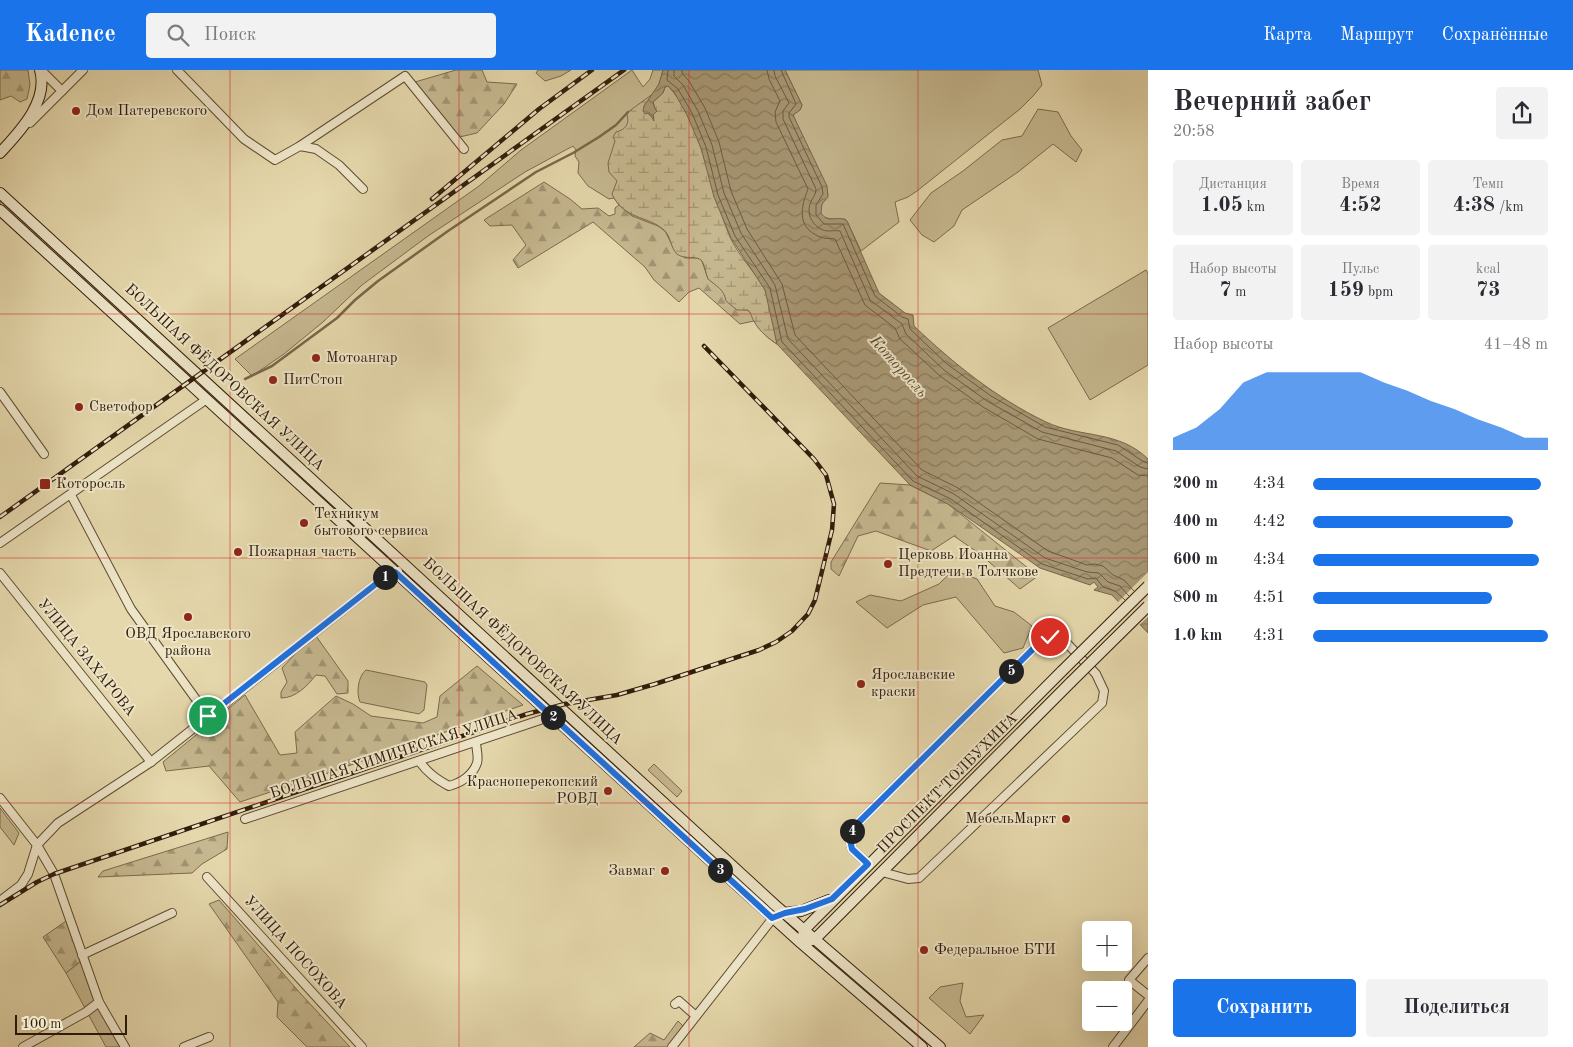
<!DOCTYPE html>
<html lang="ru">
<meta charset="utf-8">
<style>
body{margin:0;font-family:"Old Standard TT",serif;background:#f2f2f3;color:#2b2b33;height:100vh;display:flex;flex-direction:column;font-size:19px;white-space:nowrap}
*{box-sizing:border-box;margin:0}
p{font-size:16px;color:#7c7c81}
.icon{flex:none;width:28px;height:28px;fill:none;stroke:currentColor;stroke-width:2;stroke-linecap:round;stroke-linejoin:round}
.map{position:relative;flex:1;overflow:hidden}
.panel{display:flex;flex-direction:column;background:#fff;width:425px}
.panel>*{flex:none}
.buttons{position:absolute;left:1082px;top:851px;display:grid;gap:10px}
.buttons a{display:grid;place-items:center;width:50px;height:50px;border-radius:5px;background:#fff;box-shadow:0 5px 20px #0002;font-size:25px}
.scale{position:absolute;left:15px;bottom:12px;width:112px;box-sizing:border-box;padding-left:5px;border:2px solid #311c0a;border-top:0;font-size:14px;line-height:18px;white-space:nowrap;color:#311c0a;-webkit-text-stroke:4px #eee6c9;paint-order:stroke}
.pin{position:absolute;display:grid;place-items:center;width:42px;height:42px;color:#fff;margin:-21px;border:2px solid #fff;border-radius:50%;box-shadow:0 1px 5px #0007}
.km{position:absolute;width:25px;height:25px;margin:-12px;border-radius:50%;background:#222;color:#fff;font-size:14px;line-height:25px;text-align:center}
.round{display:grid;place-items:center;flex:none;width:52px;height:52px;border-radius:5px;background:#f2f2f3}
.summary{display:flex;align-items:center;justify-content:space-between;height:85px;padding:0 25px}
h1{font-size:28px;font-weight:700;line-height:38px}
.figures{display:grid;grid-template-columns:repeat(3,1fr);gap:8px;height:85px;padding:5px 25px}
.figures div{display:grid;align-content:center;border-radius:5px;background:#f2f2f3;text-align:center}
.figures b{font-size:21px;font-weight:700}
.figures small{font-size:14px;font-weight:400}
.figures p{font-size:14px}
.chart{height:140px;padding:10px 25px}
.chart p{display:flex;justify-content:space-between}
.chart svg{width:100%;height:90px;margin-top:5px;fill:#1a73e8;opacity:.7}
.cta{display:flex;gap:10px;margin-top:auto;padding:10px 25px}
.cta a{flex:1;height:58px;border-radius:5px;background:#1a73e8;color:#fff;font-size:20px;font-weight:700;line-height:58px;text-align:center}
.cta a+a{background:#f2f2f3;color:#2b2b33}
ul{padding:0 25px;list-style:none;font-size:16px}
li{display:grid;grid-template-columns:80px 60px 1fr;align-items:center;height:38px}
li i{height:12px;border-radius:6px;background:#1a73e8}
header{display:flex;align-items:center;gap:30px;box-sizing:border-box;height:70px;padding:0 25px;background:#1a73e8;color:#fff}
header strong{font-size:24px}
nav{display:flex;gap:28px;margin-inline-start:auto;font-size:18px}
.search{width:350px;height:45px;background:#f2f2f3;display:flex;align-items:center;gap:12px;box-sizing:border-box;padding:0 18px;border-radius:5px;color:#7c7c81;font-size:19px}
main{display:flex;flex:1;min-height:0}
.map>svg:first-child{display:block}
.green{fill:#c6b890;stroke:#7c6a4d}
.forest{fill:url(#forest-firs);stroke:#7c6a4d}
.wetland{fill:url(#wetland-marsh);stroke:#7c6a4d}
.water{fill:url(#water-waves);stroke:#78664a}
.pier{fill:#e5d8ac}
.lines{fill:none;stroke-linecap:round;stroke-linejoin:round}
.shore{stroke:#6c5a40;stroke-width:1}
.stream{stroke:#78664a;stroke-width:2.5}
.street-casing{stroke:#5e4b32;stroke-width:10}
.secondary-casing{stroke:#311c0a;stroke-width:12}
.street{stroke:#eee6c9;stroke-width:8}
.secondary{stroke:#eee6c9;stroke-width:10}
.rail-casing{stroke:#311c0a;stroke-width:4.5}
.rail{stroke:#eee6c9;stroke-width:2.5;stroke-dasharray:8;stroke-linecap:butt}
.secondary-bridge-casing{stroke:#311c0a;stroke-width:12;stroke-linecap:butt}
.secondary-bridge{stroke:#eee6c9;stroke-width:10}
.route-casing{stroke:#fff;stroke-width:10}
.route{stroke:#1a73e8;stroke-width:6}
.grid{fill:none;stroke:#d62828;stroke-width:1;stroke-opacity:0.55}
.poi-dot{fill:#8f2418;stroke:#eee6c9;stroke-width:2}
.labels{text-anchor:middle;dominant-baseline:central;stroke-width:4;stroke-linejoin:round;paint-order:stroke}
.poi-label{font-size:15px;fill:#311c0a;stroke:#eee6c9;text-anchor:start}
.street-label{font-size:15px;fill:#311c0a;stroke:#eee6c9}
.water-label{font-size:16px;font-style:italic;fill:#5b472f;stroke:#eee6c9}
</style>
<header>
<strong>Kadence</strong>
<div class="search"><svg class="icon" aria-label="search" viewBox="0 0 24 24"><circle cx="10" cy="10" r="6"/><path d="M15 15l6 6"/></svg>Поиск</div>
<nav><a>Карта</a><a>Маршрут</a><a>Сохранённые</a></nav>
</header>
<main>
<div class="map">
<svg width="1148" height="977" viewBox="0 0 1148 977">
<defs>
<pattern id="forest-firs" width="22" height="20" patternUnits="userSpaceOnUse" patternTransform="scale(1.25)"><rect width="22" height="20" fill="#c6b890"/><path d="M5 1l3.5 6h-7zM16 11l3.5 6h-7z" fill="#a19574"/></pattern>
<pattern id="wetland-marsh" width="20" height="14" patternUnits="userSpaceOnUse" patternTransform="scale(1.25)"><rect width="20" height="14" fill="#c6b890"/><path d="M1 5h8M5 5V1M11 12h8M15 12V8" fill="none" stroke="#a19574"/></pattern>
<pattern id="water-waves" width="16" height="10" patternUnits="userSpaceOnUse" patternTransform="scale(1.25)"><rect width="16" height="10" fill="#a89875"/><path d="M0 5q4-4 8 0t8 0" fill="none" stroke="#897b5e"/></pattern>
</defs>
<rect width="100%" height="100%" fill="#e5d8ac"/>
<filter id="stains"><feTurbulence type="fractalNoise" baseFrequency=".004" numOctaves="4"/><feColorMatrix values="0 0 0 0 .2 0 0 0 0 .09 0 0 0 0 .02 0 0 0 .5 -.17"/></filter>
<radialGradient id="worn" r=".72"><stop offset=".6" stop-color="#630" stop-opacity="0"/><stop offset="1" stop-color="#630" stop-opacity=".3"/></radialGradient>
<g class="green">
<polygon points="538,0 571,0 561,6 545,11 536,3"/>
<path d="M632 0 643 17 650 9 653 0H663L659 14 654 23 777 274C767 268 755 257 752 245L737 240 726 231 725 225 708 209 702 191 699 189 685 188 619 135 614 128 609 129 588 116 578 103 579 92 575 86 576 80 573 76 525 102 428 166 362 215 323 252 284 284 252 306 235 289 479 116 521 80Z"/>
<path d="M785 0H1038L1042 15 1033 26 1020 39 917 121 908 127 895 132 899 152 861 181 847 151 845 149C836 149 812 151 822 134 824 130 827 128 828 124L793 45 800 40 802 35Z"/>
<polygon points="1038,39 1058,42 1071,66 1082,80 1076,92 1053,74 1018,102 962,140 954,156 934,172 922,165 910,150 931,123 963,101 1002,70 1022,66"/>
<polygon points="0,130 299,404 297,407 0,134"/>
<polygon points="1146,200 1148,203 1148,295 1090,330 1048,258"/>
<polygon points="305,409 396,493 394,495 303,412"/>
<polygon points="953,500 977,509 995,536 1014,542 1032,556 1023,578 1004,583 956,527 923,535 887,558 856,532 870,525 901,531 939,514"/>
<polygon points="412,507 551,635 548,636 410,510"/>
<path d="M366 600 425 612 427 615 424 640 419 644 360 632C356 623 358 606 366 600Z"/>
<polygon points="556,639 662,736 660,739 552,640"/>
<polygon points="654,694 682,721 677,727 648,700"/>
<polygon points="0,738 19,763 14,775 0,757"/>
<polygon points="673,746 778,843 776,845 670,749"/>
<polygon points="81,891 96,934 120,977 106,977 66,903"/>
<polygon points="963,913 960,931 966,947 984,945 970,964 929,928 940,917"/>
</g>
<g class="forest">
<polygon points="0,0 28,0 30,15 27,29 20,32 11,26 0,30"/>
<polygon points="456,0 482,0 487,12 517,14 504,34 477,63 451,69 415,12"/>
<polygon points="544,112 570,129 582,139 598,138 609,146 615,144 615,138 619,135 632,146 658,156 665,161 674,179 685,188 699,188 702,191 708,209 719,216 736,239 748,240 752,245 754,251 740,254 699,218 689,222 679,232 654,210 645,197 593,152 518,198 513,190 526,175 512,155 490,156 484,150"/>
<polygon points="880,413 910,415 948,434 1038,506 1020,519 980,484 954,466 931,481 876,461 858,466 839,506 831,499 831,492"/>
<path d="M316 566 348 611V623L337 624 325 606 316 605C307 616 296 628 281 628V622L287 612 282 598 309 569Z"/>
<polygon points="477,596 523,635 325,704 240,732 209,696 166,701 163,692 245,625 280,685 297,683 295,662 336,626 353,634 371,646 423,653 437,647 440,626"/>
<polygon points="228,762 227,779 202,794 192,803 98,807 103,801"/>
<polygon points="219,830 300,923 350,977 307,977 277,947 278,932 209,834"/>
<polygon points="66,851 81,891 66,903 43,867"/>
<polygon points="678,951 684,957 668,977 634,977 650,963 664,970"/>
</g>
<path class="wetland" d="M668 16C701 50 711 124 730 167 738 185 754 201 764 218 770 230 774 259 777 274 769 269 758 260 754 251 751 247 752 244 748 240H737L726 231C724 219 716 216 708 209 706 204 705 196 702 191 698 185 684 190 677 184 670 177 671 166 664 160 647 145 624 150 612 124L617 111 609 102 608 93 615 71 613 67 616 62C625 60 630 54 627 45L628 42 654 23 644 36 647 43 654 48 653 45 656 42 653 32 663 23 665 17Z"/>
<path class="water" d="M663 0H785L802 35 800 40 793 45 827 116 828 127 822 134 821 143C829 155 837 144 847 151L879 223 905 243 913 245 914 256C953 293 996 328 1046 352 1080 368 1119 360 1148 389V563L1112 525 1094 520 1098 517 1094 512 1090 515 1040 498 948 434 910 415 777 274 765 220 731 168 714 127 701 78 687 45 674 22 668 16 665 17 663 23 653 32 655 39 657 41 653 45 654 51 649 43 645 44 643 41 644 36 659 14Z"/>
<polygon class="pier" points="1148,502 1148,547 1138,556 1117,533"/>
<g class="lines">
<g class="shore">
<polyline points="668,0 667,10 678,19 692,43 706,77 718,125 735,166 770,218 782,272 913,411 951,429 1042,494 1088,509 1096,508 1103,517 1115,521 1125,530"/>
<polyline points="674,0 674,6 683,15 698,41 712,75 724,123 741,163 775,215 788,269 917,406 954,424 1045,488 1087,502 1099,503 1108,512 1120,516 1129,526"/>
<polyline points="682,0 682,3 689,11 705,38 719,72 731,121 747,159 782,214 795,265 922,400 958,418 1048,481 1087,495 1095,494 1103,496 1113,505 1124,510 1134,521"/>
<path d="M767 0 769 9 780 31 775 42 776 52 808 119C801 137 796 157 820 167 825 169 830 168 835 169L865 235 895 258 900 269 940 306 983 337 1038 369 1112 388 1138 405 1148 406"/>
<path d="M774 0 775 6 789 33 783 41V49L816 119C816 125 812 128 810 134 806 146 815 160 828 161 832 161 835 160 840 161L870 230 902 254 906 264 944 300 987 331 1042 362 1116 381 1140 397 1148 399"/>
<polyline points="781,0 796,34 789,43 789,47 822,117 823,124 816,135 816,145 824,154 843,154 875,226 902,247 908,249 910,259 947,294 991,326 1045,357 1118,375 1144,392 1148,393"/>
</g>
<polyline class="stream" points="245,309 272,296 337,248 355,230 378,211 448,161 536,102 573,83 599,67 616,55 628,42"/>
<defs>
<g id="street">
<polyline points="41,0 62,21"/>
<polyline points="177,0 244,69 275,90 300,76 316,79 339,95 363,119"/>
<polyline points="30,53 83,0"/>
<polyline points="300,76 405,6 464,79"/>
<polyline points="0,322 44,384"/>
<polyline points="71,425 131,539 208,646"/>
<polyline points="0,473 207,329"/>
<polyline points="0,503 151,692"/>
<path d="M419 691C428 703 436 709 449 716 461 713 473 705 477 693 479 687 476 678 476 672"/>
<polyline points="0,728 37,775 54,804 99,932 125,977"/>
<polyline points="245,749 552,646"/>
<polyline points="868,794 852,779 849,765 857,754 1038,574 1050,567 1061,567 1096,604 1104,621 1102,633 919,808 908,809 882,802"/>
<polyline points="207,807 362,977"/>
<polyline points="0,831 21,815 28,804 37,775 58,753 151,692 381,510 398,501"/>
<polyline points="82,885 172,843"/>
<polyline points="1148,888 1129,910 1148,925"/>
<polyline points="675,934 679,931 696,946"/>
<polyline points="23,977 86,942 99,932"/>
<polyline points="184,977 209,967"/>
<polyline points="672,977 773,848 785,843"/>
<polyline points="1113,977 1148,931"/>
</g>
<g id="secondary">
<path d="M0 83C19 62 49 32 40 0"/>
<polyline points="0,123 775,835 940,977"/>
<polyline points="0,140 737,815 801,873 922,977"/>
<polyline points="785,843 801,841 829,830"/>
<polyline points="803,866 804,860 1062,601"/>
<polyline points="809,871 815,869 1071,612"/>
</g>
</defs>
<use href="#street" class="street-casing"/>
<use href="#secondary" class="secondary-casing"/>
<use href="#street" class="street"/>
<use href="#secondary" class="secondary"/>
<defs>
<g id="rail">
<polyline points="432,129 539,39 592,0"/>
<polyline points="0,447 624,0"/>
<polyline points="0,835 37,812 54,804 527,644 565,634 617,625 655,614 759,580 776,572 792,561 808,544 815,530 832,460 834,434 826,405 814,389 704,276"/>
</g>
</defs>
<use href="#rail" class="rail-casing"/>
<use href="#rail" class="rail"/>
<defs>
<g id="secondary-bridge">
<polyline points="1062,601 1148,516"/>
<polyline points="1071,612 1148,536"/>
</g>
</defs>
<use href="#secondary-bridge" class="secondary-bridge-casing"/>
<use href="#secondary-bridge" class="secondary-bridge"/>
</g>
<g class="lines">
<defs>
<polyline id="route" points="208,646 381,510 395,502 772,848 785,843 805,839 832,829 868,794 852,779 849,765 857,754 1038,574 1050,567"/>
</defs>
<use href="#route" class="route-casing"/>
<use href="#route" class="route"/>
</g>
<path class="grid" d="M230 0V977M459 0V977M689 0V977M918 0V977M0 244H1148M0 488H1148M0 733H1148"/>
<g class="poi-dot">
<circle cx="76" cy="41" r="5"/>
<circle cx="316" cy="288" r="5"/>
<circle cx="273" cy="310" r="5"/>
<circle cx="79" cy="337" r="5"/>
<rect x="39" y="408" width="12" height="12" rx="2.5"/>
<circle cx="304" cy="453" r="5"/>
<circle cx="238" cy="482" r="5"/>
<circle cx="888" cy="494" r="5"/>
<circle cx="188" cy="547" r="5"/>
<circle cx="861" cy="614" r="5"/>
<circle cx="608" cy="721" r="5"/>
<circle cx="1066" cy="749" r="5"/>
<circle cx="665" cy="801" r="5"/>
<circle cx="924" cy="880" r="5"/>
</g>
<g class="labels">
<g class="poi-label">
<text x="86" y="41">Дом Патеревского</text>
<text x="326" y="288">Мотоангар</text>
<text x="283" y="310">ПитСтоп</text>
<text x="89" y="337">Светофор</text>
<text x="56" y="414">Которосль</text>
<text x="314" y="444">Техникум<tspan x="314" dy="17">бытового сервиса</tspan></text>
<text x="248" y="482">Пожарная часть</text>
<text x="898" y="485">Церковь Иоанна<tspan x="898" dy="17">Предтечи в Толчкове</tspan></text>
<text x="188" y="564" text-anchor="middle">ОВД Ярославского<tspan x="188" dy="17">района</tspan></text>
<text x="871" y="605">Ярославские<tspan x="871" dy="17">краски</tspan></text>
<text x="598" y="712" text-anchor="end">Красноперекопский<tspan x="598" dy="17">РОВД</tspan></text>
<text x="1056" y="749" text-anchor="end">МебельМаркт</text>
<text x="655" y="801" text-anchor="end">Завмаг</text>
<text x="934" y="880">Федеральное БТИ</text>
</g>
<g class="street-label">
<text transform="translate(224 308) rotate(43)">БОЛЬШАЯ ФЁДОРОВСКАЯ УЛИЦА</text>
<text transform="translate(522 582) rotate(43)">БОЛЬШАЯ ФЁДОРОВСКАЯ УЛИЦА</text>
<text transform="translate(86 588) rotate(51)">УЛИЦА ЗАХАРОВА</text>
<text transform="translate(394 685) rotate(-18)">БОЛЬШАЯ ХИМИЧЕСКАЯ УЛИЦА</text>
<text transform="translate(948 714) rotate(-45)">ПРОСПЕКТ ТОЛБУХИНА</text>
<text transform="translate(295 883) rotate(48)">УЛИЦА ПОСОХОВА</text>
</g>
<g class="water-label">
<text transform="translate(898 297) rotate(48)">Которосль</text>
</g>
</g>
<rect width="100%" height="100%" filter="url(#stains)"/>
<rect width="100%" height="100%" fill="url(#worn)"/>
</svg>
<div class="buttons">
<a>+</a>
<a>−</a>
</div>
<div class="scale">100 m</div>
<div class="pin" style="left:208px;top:646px;background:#1e9e55"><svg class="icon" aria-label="arrive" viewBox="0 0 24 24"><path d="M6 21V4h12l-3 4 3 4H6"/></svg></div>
<div class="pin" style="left:1050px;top:567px;background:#d93025"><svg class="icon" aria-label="check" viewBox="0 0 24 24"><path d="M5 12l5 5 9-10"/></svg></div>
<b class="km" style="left:385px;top:507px">1</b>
<b class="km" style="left:553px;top:647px">2</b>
<b class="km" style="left:720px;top:800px">3</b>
<b class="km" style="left:852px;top:761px">4</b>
<b class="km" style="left:1011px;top:601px">5</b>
</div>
<section class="panel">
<div class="summary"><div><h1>Вечерний забег</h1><p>20:58</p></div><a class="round"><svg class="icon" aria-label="share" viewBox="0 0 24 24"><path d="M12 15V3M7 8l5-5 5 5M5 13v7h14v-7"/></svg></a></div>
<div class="figures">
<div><p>Дистанция</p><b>1.05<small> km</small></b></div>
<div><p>Время</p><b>4:52</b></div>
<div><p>Темп</p><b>4:38<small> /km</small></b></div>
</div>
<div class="figures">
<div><p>Набор высоты</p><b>7<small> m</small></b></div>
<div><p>Пульс</p><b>159<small> bpm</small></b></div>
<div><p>kcal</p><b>73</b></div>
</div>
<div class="chart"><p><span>Набор высоты</span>41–48 m</p>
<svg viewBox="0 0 160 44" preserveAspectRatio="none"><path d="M0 44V38L10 33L20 24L30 11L40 6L50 6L60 6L70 6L80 6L90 11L100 15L110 20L120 24L130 29L140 33L150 38L160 38V44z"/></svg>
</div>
<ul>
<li><b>200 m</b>4:34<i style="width:97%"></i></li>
<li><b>400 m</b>4:42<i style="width:85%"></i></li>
<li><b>600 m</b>4:34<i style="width:96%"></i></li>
<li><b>800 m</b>4:51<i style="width:76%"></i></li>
<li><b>1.0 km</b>4:31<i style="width:100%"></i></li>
</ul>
<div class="cta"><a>Сохранить</a><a>Поделиться</a></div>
</section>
</main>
